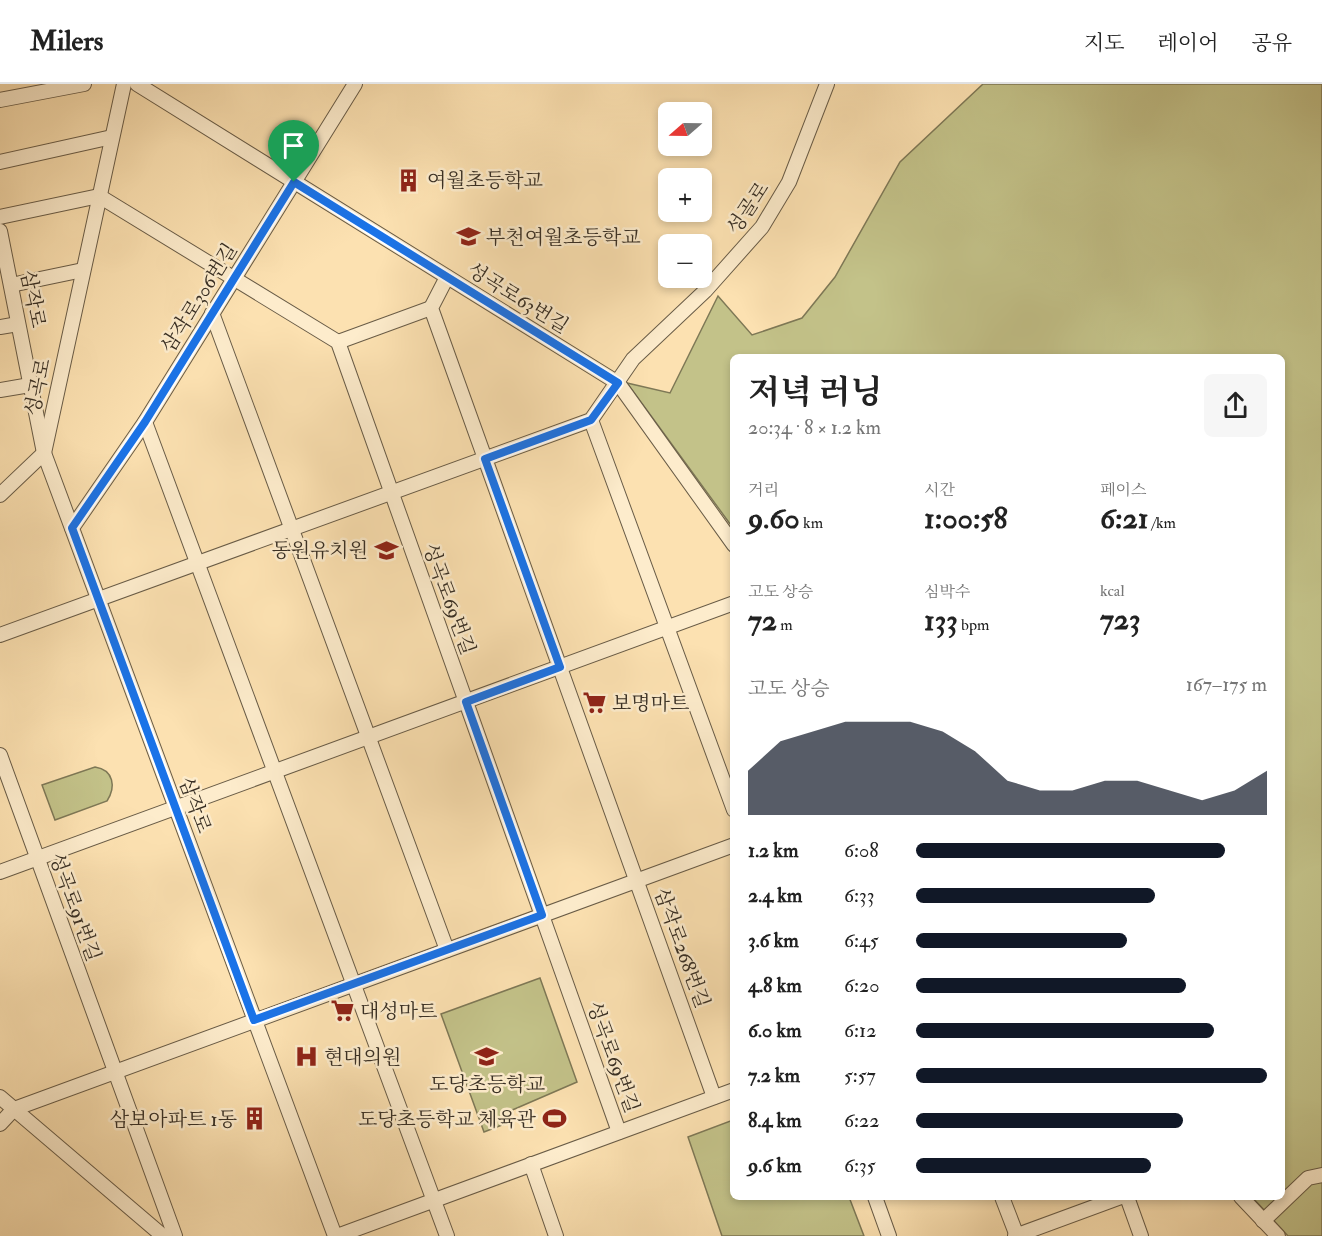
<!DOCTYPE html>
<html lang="ko">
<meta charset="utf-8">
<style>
body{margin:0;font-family:"IM FELL Double Pica","Noto Serif KR",serif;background:#f6f6f6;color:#222;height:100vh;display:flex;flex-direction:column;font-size:22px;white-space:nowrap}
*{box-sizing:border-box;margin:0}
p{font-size:20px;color:#767676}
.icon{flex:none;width:33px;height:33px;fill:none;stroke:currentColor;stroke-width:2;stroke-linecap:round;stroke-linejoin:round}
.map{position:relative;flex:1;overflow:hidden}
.sheet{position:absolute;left:730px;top:270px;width:555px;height:846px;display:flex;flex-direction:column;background:#fff;border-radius:9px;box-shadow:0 3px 9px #0003}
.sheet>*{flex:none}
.needle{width:39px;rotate:250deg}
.fabs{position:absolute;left:658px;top:18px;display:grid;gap:12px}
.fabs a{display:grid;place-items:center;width:54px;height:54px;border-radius:9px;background:#fff;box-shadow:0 3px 9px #0003;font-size:30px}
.pin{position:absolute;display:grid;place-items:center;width:51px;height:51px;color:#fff;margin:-62px -26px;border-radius:50% 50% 50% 0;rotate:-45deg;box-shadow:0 0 6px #0007}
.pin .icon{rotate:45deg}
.round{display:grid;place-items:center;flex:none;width:63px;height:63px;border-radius:9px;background:#f6f6f6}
.head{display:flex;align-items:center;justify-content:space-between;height:102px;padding:0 18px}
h1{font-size:33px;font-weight:700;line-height:45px}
.stats{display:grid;grid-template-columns:repeat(3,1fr);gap:9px;height:102px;padding:6px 18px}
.stats div{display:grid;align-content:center}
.stats b{font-size:30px;font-weight:700}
.stats small{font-size:16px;font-weight:400}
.stats p{font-size:16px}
.chart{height:168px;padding:12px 18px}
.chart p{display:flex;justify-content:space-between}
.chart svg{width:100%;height:108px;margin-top:6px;fill:#111827;opacity:.7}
ul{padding:0 18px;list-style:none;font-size:20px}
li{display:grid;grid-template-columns:96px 72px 1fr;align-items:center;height:45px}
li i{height:15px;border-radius:8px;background:#111827}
header{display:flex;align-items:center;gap:36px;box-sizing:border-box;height:84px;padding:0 30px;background:#fff;border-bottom:2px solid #e0e0e0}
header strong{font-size:28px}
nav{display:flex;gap:33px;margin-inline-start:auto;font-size:21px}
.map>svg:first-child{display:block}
.green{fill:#c3c289;stroke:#7e7856;stroke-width:1.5}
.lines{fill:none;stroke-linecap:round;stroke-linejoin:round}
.minor-casing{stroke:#695c47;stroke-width:16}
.minor{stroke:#fdeccc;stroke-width:14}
.route-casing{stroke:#fff;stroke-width:12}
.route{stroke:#1a73e8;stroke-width:8}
.labels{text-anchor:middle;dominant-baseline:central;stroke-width:5;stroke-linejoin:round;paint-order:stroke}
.poi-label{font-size:20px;fill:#382f24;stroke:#fdeccc;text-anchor:start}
.street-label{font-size:20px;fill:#382f24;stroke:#fdeccc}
</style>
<header>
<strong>Milers</strong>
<nav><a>지도</a><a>레이어</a><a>공유</a></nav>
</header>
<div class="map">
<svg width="1322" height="1152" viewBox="0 0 1322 1152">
<rect width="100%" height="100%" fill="#fce1b1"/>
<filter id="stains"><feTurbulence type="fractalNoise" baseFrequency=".00333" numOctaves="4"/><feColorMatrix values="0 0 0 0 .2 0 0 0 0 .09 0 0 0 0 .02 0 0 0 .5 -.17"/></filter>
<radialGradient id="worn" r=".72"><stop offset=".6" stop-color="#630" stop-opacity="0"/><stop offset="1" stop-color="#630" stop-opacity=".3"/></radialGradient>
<g class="green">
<polygon points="983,0 1322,0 1322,1152 1288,1152 1252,1113 1282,1113 1282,273 734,273 733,444 627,299 670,309 718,212 752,251 802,234 835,193 900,78"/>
<path d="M95 683C114 686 116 703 107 717L55 736 42 701Z"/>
<polygon points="540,894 577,998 503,1030 507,1039 484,1048 441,930"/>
<polygon points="733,1036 734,1113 849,1113 864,1152 722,1152 688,1053"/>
</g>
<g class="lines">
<defs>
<g id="minor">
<polyline points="137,0 618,299 734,461"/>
<polyline points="0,16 84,0"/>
<polyline points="0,78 112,53"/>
<polyline points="0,133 99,112 338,258 619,1048"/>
<polyline points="0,147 44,369 335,1152"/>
<polyline points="447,193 431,224 714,1013"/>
<polyline points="11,201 83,186"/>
<polyline points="212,229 447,866"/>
<polyline points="0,243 18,240"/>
<polyline points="338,258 431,224"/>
<polyline points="0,306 30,301"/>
<polyline points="591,336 734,726"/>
<polyline points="145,338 447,1152"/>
<polyline points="0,411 44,369 124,0"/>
<polyline points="72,444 145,338 355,0"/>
<polyline points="0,551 591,336 633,275 705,207 762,143 789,98 827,0"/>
<polyline points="0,671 175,1152"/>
<polyline points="0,788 734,519"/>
<polyline points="0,1013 163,1152"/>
<polyline points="0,1040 14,1025 734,761"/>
<polyline points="531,1080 556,1152"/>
<polyline points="875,1113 889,1152"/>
<polyline points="1002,1113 1017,1152"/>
<polyline points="1127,1113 1141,1152"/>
<polyline points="1241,1113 1278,1152"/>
<polyline points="1263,1137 1308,1094 1322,1091"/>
<polyline points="337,1152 734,1006"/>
<polyline points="1015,1152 1121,1113"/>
</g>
</defs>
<use href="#minor" class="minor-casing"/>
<use href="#minor" class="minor"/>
</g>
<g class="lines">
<defs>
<polygon id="route" points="294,98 618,299 591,336 485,375 560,583 466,618 542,831 254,936 72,444 145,338"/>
</defs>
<use href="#route" class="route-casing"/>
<use href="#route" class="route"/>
</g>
<defs>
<symbol id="building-bare" viewBox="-9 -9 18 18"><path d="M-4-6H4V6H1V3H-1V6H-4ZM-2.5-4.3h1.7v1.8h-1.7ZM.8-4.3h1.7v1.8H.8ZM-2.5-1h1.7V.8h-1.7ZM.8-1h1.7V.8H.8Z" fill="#8f2418" stroke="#fdeccc" stroke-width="2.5" paint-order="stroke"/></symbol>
<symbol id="school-bare" viewBox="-9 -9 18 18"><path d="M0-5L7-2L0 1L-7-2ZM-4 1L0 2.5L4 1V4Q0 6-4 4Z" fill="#8f2418" stroke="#fdeccc" stroke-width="2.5" paint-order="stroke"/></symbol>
<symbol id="supermarket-bare" viewBox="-9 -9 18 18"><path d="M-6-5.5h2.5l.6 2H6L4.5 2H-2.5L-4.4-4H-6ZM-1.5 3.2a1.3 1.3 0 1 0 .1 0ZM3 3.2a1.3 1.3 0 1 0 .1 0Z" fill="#8f2418" stroke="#fdeccc" stroke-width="2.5" paint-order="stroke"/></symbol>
<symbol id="hospital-bare" viewBox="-9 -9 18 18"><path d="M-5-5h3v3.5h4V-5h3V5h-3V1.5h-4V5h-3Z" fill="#8f2418" stroke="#fdeccc" stroke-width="2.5" paint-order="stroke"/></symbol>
<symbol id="stadium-bare" viewBox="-9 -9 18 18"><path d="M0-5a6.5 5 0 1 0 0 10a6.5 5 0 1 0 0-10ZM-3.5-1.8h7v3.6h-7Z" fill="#8f2418" stroke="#fdeccc" stroke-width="2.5" paint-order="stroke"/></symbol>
</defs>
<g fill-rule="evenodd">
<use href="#building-bare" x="392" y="80" width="33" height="33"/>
<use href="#school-bare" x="452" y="136" width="33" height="33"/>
<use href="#school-bare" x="370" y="450" width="33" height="33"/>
<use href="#supermarket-bare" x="578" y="602" width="33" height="33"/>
<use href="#supermarket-bare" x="326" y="910" width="33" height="33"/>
<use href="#hospital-bare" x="290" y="956" width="33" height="33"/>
<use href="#school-bare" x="470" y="956" width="33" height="33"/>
<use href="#building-bare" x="238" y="1018" width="33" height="33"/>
<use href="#stadium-bare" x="538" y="1018" width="33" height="33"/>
</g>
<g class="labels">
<g class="poi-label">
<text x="427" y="96">여월초등학교</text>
<text x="486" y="153">부천여월초등학교</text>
<text x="368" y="466" text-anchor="end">동원유치원</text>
<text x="612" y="619">보명마트</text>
<text x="360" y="927">대성마트</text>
<text x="324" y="973">현대의원</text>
<text x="487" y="1000" text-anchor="middle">도당초등학교</text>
<text x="237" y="1035" text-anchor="end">삼보아파트 1동</text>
<text x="536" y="1035" text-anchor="end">도당초등학교 체육관</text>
</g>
<g class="street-label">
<text transform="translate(748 124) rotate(-56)">성골로</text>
<text transform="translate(199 214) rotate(-58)">삼작로306번길</text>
<text transform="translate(518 214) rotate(32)">성곡로63번길</text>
<text transform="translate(33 215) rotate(79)">삼작로</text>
<text transform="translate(38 303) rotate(-78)">성곡로</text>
<text transform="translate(449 515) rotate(70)">성곡로69번길</text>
<text transform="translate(195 721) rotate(70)">삼작로</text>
<text transform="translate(75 823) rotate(70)">성곡로91번길</text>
<text transform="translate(682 864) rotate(70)">삼작로268번길</text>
<text transform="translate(613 973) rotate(70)">성곡로69번길</text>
</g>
</g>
<rect width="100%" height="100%" filter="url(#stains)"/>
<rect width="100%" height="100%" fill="url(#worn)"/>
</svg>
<div class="fabs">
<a><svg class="needle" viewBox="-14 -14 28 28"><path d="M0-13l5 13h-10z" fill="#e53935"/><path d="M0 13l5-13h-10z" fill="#767676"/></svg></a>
<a>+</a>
<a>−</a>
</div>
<div class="pin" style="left:294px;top:98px;background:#1e9e55"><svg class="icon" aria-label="arrive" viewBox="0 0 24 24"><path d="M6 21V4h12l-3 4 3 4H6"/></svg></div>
<section class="sheet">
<div class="head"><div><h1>저녁 러닝</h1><p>20:34 · 8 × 1.2 km</p></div><a class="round"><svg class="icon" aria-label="share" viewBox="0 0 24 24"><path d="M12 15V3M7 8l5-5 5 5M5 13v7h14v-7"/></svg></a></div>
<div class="stats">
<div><p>거리</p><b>9.60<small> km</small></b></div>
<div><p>시간</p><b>1:00:58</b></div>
<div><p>페이스</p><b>6:21<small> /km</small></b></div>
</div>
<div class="stats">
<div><p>고도 상승</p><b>72<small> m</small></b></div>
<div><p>심박수</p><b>133<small> bpm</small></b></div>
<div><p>kcal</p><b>723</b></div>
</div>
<div class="chart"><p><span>고도 상승</span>167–175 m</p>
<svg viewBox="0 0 160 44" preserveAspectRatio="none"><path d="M0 44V26L10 14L20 10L30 6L40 6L50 6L60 10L70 18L80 30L90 34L100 34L110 30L120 30L130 34L140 38L150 34L160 26V44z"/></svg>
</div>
<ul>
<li><b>1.2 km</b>6:08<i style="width:88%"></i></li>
<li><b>2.4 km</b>6:33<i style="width:68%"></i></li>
<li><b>3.6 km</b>6:45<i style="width:60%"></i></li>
<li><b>4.8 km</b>6:20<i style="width:77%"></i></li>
<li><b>6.0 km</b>6:12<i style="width:85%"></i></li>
<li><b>7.2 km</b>5:57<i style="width:100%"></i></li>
<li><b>8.4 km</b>6:22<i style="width:76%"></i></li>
<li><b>9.6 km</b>6:35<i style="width:67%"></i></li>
</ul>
</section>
</div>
